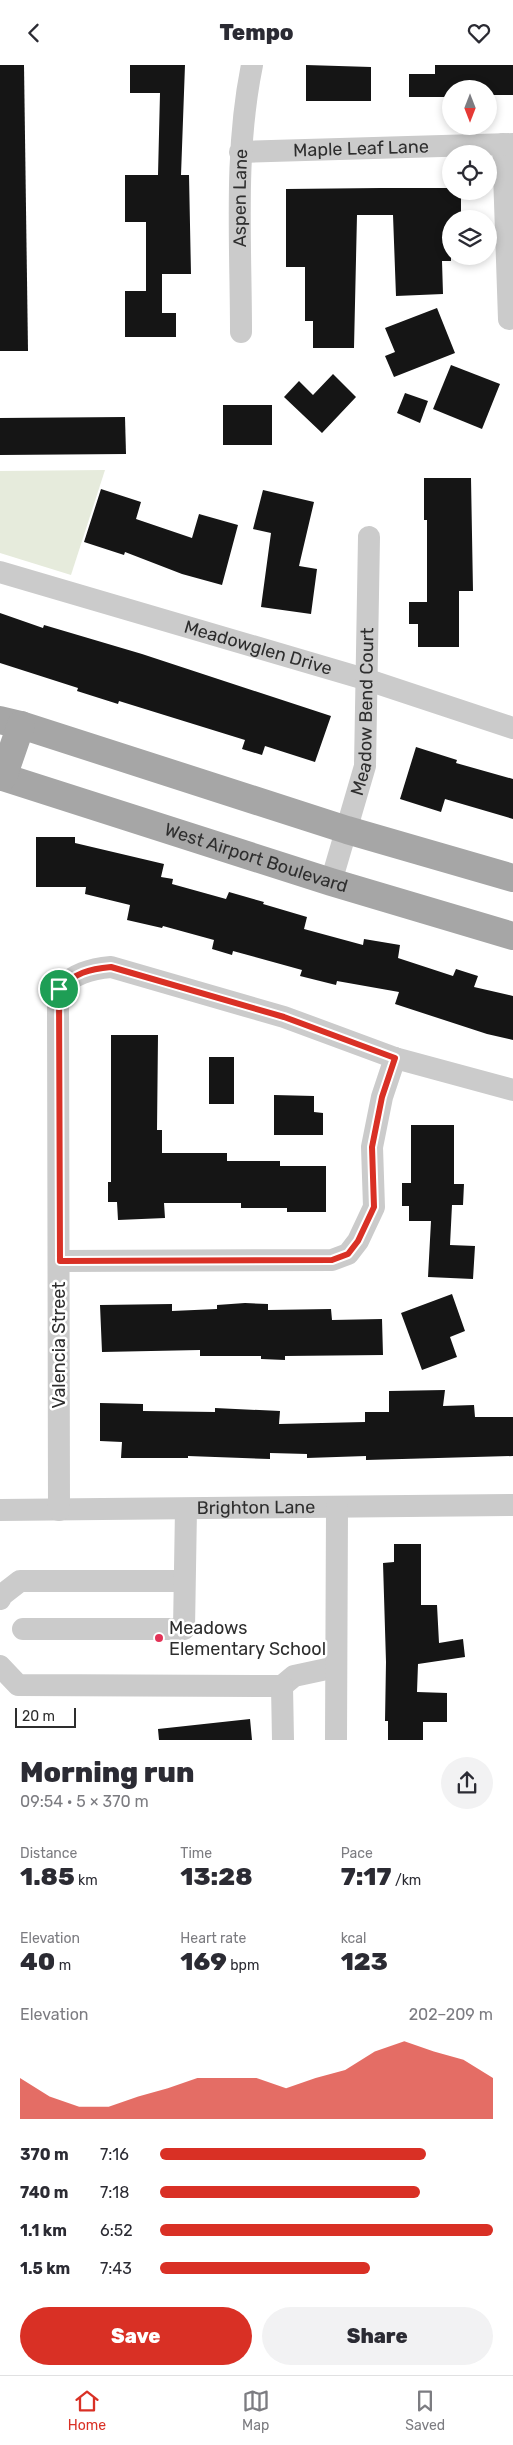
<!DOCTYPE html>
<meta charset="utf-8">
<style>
body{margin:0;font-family:Rubik,sans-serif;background:#f2f2f3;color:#2b2b33;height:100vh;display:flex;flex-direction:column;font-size:19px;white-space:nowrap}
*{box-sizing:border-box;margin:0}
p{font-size:16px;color:#7c7c81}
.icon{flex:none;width:28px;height:28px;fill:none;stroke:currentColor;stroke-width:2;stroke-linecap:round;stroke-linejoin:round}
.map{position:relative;height:1675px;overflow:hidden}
.sheet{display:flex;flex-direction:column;background:#fff;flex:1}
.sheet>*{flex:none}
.needle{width:32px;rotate:180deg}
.buttons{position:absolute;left:442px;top:15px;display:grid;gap:10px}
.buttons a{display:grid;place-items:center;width:55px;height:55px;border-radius:50%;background:#fff;box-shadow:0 2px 8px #0003;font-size:25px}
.scale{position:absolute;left:15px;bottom:12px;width:61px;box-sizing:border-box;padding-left:5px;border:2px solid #2e2e2e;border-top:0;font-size:14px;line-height:18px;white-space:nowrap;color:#2e2e2e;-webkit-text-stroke:4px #fff;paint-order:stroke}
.pin{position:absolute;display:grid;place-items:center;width:42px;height:42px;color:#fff;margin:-21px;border:2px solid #fff;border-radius:50%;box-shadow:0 1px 5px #0007}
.round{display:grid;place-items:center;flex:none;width:52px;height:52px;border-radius:26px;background:#f2f2f3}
.headline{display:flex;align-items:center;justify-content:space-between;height:85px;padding:0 20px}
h1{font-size:28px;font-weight:800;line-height:38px}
.figures{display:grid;grid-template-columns:repeat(3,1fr);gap:8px;height:85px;padding:5px 20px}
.figures div{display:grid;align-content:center}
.figures b{font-size:25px;font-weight:800}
.figures small{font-size:14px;font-weight:400}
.figures p{font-size:14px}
.chart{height:140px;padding:10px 20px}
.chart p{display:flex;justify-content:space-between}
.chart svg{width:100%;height:90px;margin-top:5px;fill:#d93025;opacity:.7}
.action{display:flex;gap:10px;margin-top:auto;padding:10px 20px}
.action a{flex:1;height:58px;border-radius:30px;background:#d93025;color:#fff;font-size:20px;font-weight:800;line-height:58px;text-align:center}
.action a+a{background:#f2f2f3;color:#2b2b33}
ul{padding:0 20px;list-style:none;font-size:16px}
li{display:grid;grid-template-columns:80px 60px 1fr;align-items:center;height:38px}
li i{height:12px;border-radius:6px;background:#d93025}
header{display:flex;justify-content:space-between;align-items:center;height:65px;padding:0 20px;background:#fff;font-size:22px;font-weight:800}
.dock{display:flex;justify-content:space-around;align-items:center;height:70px;border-top:1px solid #e1e1e2;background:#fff;font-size:14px;color:#7c7c81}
.dock a{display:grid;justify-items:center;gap:2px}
.dock .active{color:#d93025}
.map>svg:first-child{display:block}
.green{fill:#e6ebdc}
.building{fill:#151515}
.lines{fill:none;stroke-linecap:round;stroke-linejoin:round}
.minor{stroke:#cbcbcb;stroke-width:22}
.major{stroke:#a6a6a6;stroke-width:28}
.route-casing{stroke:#fff;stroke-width:10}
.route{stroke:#d93025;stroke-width:6}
.poi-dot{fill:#e23357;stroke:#fff;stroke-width:2}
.labels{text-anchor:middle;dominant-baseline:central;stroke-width:5;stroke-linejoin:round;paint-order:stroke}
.street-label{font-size:18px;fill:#2e2e2e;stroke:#fff}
.poi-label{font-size:18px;fill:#2e2e2e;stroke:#fff;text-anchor:start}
</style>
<header><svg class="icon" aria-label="back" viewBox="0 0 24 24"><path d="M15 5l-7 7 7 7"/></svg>Tempo<svg class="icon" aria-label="heart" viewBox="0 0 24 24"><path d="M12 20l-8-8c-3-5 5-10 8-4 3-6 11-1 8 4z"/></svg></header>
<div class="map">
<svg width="513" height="1675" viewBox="0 0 513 1675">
<rect width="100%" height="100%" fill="#fff"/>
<polygon class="green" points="105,405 71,510 0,488 0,406"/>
<g class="building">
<polygon points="0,0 24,0 28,286 0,286"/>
<polygon points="130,0 185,0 181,110 189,110 191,209 162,209 162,248 176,248 176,272 125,272 125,226 146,226 146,157 125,157 125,110 158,110 160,28 130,28"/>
<polygon points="306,0 371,2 371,36 306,36"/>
<polygon points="435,0 513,0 513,30 489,30 489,24 451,24 451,32 409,32 409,9 435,9"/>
<polygon points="381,123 451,123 451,126 461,126 461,154 451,154 451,196 442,196 443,229 396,231 393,150 357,150 354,283 313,283 313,256 305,256 305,202 286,202 286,124"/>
<polygon points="437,243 455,288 394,312 385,291 395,287 385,263"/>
<polygon points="451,300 500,319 482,364 433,344"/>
<polygon points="333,309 356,332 322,368 284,332 299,316 313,330"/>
<polygon points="405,328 428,336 420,358 397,348"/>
<rect x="223" y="340" width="49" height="40"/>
<polygon points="125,352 126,389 0,390 0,353"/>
<polygon points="424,413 471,413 473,526 459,526 459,582 418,582 418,559 409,559 409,537 427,537 427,455 424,455"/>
<polygon points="101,424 141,437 136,454 192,473 199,449 238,460 222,520 182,509 125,487 124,490 84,477"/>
<polygon points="263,425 314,437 299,501 317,504 311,549 261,542 271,468 253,464"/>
<polygon points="0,548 43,563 44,560 142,589 331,651 315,697 265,681 262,690 242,684 245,675 119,636 118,639 77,626 78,623 0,598"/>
<polygon points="416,682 457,695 456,698 513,714 513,754 445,734 441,747 400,734"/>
<polygon points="36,772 75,772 75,778 164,799 161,812 173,814 172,819 226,834 229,827 264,837 263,839 307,852 304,864 363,880 364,874 400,880 398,893 453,911 456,904 478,911 474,922 513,931 513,975 487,969 395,939 399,927 337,916 336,920 300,911 302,905 233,886 232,890 212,884 214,875 163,861 162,863 127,855 130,840 85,829 86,822 36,822"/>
<polygon points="111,970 158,970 157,1065 162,1065 162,1088 227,1088 227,1096 280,1096 280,1101 326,1101 326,1147 287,1147 287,1143 241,1143 241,1138 164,1138 165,1153 118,1155 117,1137 108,1137 108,1117 111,1117"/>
<rect x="209" y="992" width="25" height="47"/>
<polygon points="274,1030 314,1031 314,1047 323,1048 323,1070 274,1070"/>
<polygon points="411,1060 454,1060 454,1119 464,1119 463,1140 452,1140 450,1180 475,1181 473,1214 428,1212 431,1156 409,1156 409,1141 402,1141 402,1118 411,1118"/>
<polygon points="452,1229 465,1266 450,1272 457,1292 422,1305 401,1248"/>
<polygon points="245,1238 268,1239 268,1245 331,1244 332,1255 382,1254 383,1290 285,1291 285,1295 261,1294 261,1291 200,1291 200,1285 102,1287 100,1240 172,1239 172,1246 217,1244 217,1240"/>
<polygon points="445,1325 443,1341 474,1340 475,1352 513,1352 513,1391 366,1395 366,1391 307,1393 307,1389 270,1388 270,1394 188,1391 188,1393 121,1393 122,1377 100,1376 100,1338 143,1339 143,1346 215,1347 215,1343 280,1346 279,1359 365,1357 365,1347 389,1347 389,1326"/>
<polygon points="394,1479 421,1479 421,1540 437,1540 439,1578 463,1574 465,1592 418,1599 417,1627 447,1628 447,1657 423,1657 423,1675 388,1675 388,1656 385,1656 386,1597 383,1498 394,1497"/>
<polygon points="250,1654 252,1675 159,1675 158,1664"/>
</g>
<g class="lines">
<g class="minor">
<polyline points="503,79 509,254"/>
<path id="s1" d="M240 87 513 79"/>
<path id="s2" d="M241 267C241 178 234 88 252 0"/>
<path id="s3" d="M0 507 368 615 513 663"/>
<path id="s4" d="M331 817 365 701 369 472"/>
<polyline points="60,1196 332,1195 348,1189 358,1176 374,1142 372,1082 382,1032 395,993"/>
<path id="s5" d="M0 1445 513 1440"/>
<path d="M59 1445 58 938 59 923C75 909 89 904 111 902L284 952 395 993 513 1025"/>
<polyline points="0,1534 2,1530 20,1516 184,1516"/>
<polyline points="23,1564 184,1564 186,1444"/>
<polyline points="0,1601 18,1620 282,1621 294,1611 336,1602"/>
<polyline points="282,1621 283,1675"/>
<polyline points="336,1675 337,1443"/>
</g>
<g class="major">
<polyline points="0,655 21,660 347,765 513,813"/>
<path id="s6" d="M0 711 331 817 513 871"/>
<polyline points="3,712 21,660"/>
</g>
</g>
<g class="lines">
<defs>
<path id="route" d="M111 902 284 952 395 993 382 1032 372 1082 374 1142 358 1176 348 1189 332 1195 60 1196 59 924C75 908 89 904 111 902Z"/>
</defs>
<use href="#route" class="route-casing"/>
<use href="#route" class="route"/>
</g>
<circle class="poi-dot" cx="159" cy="1573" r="5"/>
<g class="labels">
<g class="street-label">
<text stroke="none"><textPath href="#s1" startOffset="121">Maple Leaf Lane</textPath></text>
<text stroke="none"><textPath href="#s2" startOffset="134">Aspen Lane</textPath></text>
<text stroke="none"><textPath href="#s3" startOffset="269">Meadowglen Drive</textPath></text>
<text stroke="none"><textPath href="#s4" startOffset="175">Meadow Bend Court</textPath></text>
<text stroke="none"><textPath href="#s6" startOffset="269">West Airport Boulevard</textPath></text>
<text transform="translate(59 1280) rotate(-90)">Valencia Street</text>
<text stroke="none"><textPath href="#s5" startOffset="256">Brighton Lane</textPath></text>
</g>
<g class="poi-label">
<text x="169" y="1563">Meadows<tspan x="169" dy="21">Elementary School</tspan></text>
</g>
</g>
</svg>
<div class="buttons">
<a><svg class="needle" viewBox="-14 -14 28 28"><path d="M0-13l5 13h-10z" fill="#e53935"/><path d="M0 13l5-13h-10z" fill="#7c7c81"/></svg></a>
<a><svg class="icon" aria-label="locate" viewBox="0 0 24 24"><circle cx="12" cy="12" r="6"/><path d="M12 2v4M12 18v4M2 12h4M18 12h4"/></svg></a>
<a><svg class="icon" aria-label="layers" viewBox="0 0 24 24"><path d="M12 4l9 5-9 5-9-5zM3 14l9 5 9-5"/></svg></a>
</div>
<div class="scale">20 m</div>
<div class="pin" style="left:59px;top:924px;background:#1e9e55"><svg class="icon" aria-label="arrive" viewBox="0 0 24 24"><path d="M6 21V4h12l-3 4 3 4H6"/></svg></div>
</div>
<section class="sheet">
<div class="headline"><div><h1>Morning run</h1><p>09:54 · 5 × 370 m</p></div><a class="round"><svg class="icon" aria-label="share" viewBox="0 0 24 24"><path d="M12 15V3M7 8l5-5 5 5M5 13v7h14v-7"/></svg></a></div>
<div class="figures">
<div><p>Distance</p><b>1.85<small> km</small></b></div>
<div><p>Time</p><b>13:28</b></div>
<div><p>Pace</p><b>7:17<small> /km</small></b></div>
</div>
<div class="figures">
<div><p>Elevation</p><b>40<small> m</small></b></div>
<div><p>Heart rate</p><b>169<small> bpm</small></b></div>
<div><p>kcal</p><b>123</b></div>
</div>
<div class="chart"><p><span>Elevation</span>202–209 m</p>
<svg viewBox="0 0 160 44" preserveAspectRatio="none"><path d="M0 44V24L10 33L20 38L30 38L40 33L50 29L60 24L70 24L80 24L90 29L100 24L110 20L120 11L130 6L140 11L150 15L160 24V44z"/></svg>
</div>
<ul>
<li><b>370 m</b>7:16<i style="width:80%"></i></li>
<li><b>740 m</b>7:18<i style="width:78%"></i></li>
<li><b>1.1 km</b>6:52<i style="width:100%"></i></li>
<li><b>1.5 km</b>7:43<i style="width:63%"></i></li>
</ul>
<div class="action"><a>Save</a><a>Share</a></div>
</section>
<nav class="dock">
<a class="active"><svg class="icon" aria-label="home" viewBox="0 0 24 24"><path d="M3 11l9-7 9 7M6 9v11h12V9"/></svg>Home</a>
<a><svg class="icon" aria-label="map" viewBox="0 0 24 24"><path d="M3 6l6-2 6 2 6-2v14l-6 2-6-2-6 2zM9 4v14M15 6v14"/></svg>Map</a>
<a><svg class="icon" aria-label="saved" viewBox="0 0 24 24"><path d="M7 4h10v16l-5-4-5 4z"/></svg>Saved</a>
</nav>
